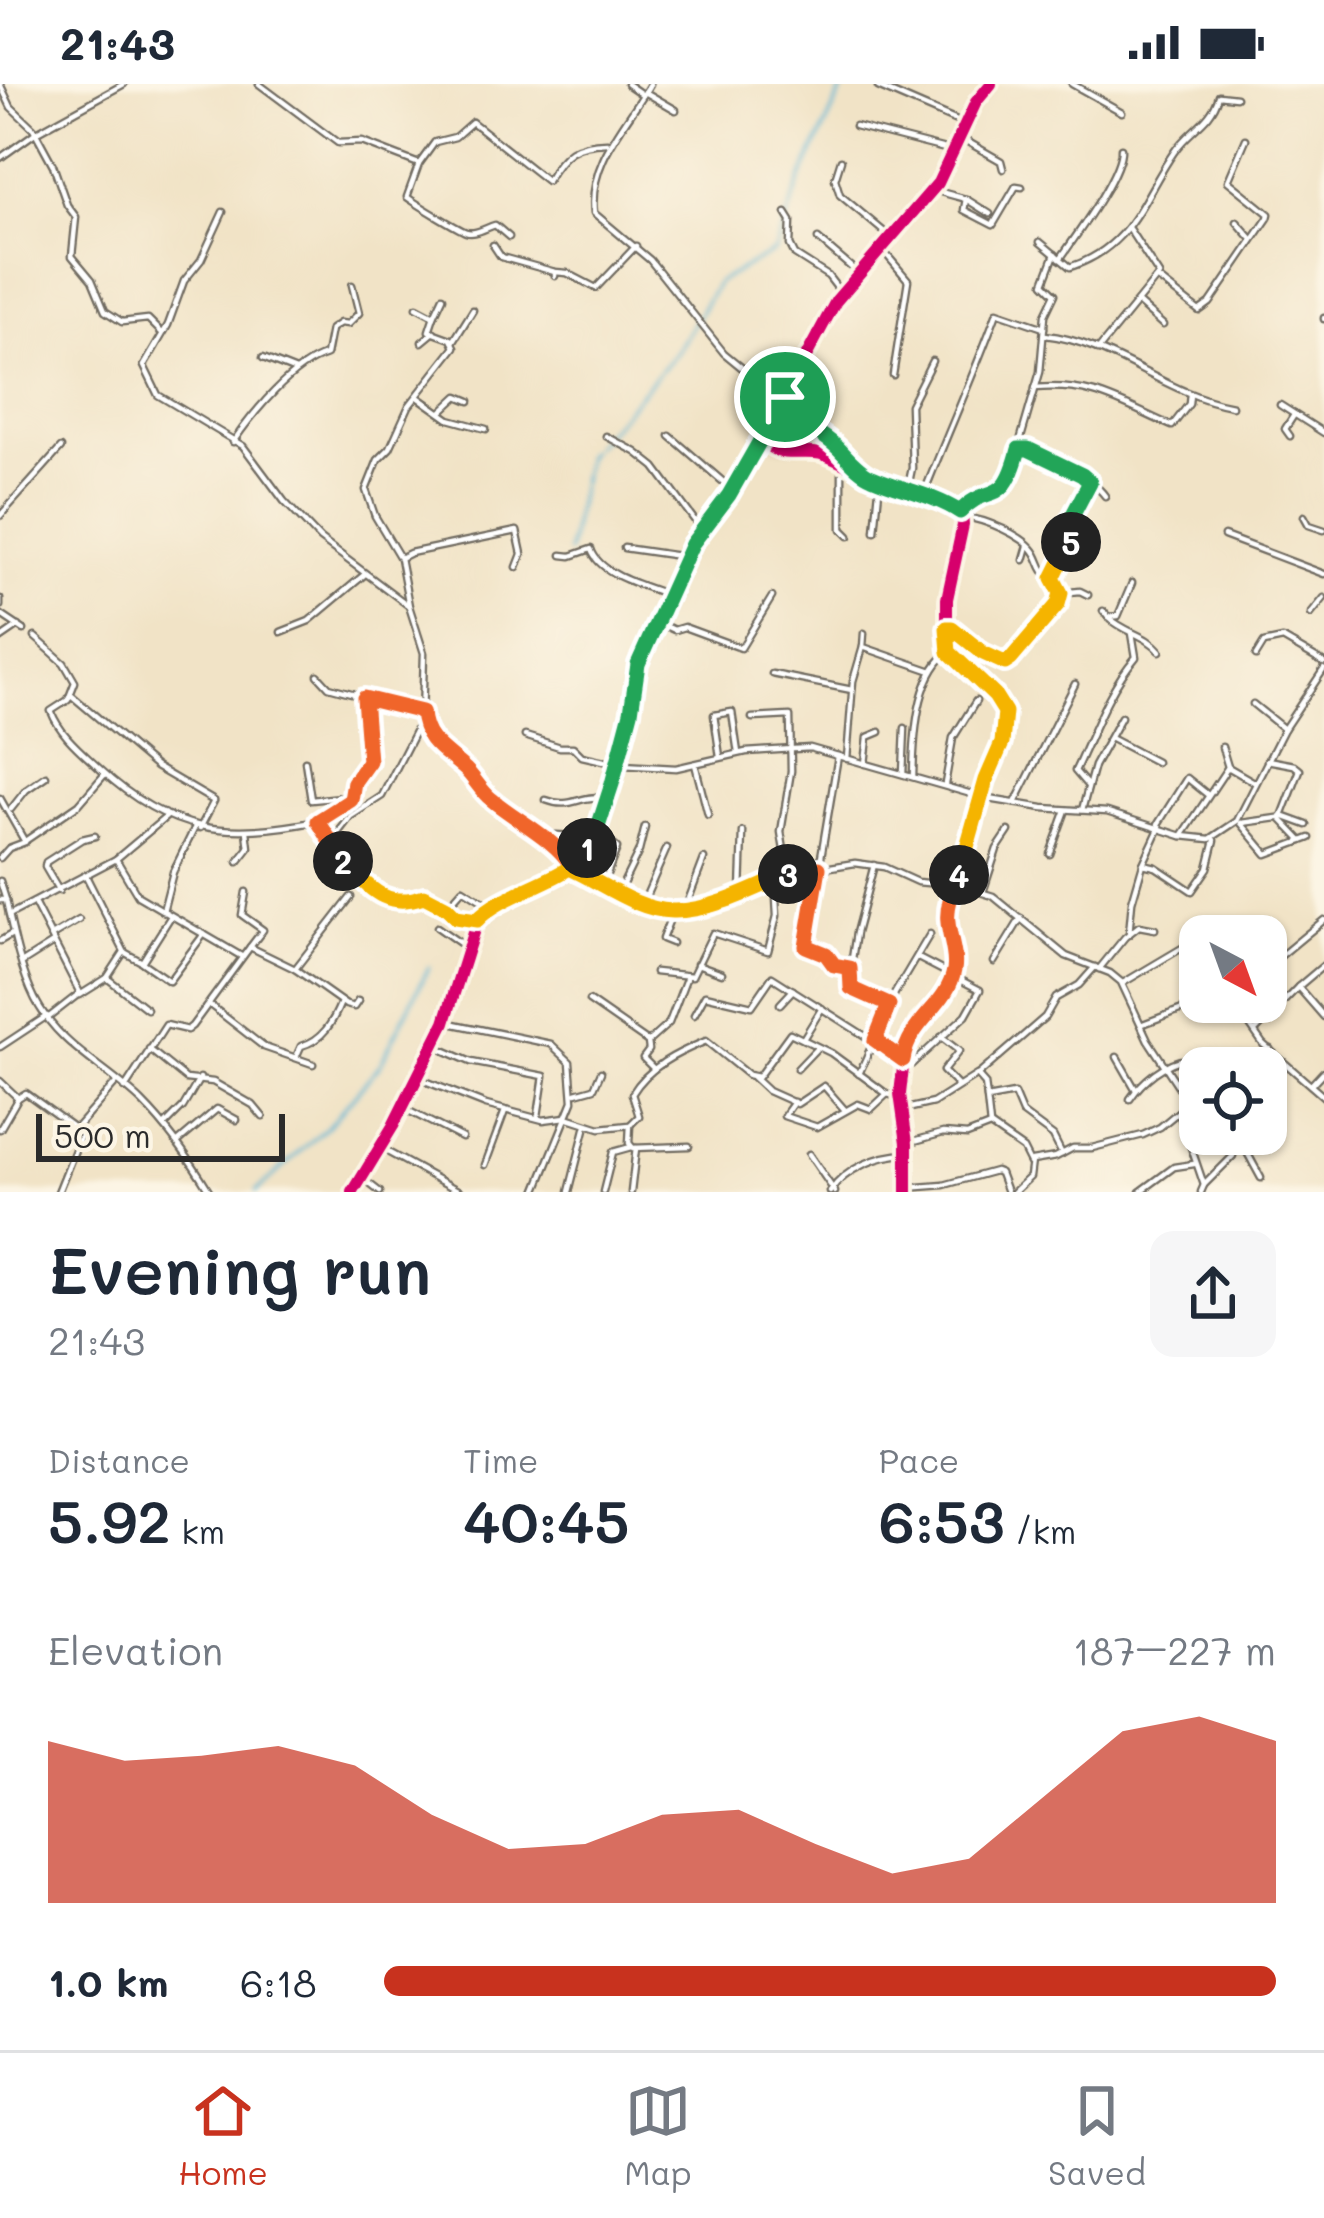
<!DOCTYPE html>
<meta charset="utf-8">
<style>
body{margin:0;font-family:Mali,sans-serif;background:#f6f6f7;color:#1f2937;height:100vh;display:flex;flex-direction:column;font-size:45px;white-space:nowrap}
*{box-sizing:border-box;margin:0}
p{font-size:39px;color:#747a83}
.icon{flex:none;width:66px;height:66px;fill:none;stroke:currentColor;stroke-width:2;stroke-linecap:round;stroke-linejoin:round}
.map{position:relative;height:1108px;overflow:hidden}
.drawer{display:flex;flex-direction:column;background:#fff;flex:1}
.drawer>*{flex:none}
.needle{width:78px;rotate:139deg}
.buttons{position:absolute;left:1179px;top:831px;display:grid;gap:24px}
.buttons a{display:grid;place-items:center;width:108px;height:108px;border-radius:24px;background:#fff;box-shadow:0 3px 9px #0004;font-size:60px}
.scale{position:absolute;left:36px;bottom:30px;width:249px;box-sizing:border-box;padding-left:12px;border:6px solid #2b2b2b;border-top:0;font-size:33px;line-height:42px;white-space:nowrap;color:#2b2b2b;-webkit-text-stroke:9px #fcf5e5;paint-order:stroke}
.pin{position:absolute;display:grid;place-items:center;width:102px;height:102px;color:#fff;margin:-51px;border:6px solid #fff;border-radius:50%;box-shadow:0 3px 12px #0007}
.km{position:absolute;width:60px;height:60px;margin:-30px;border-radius:50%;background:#222;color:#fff;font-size:33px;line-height:60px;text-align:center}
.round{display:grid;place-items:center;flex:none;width:126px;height:126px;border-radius:24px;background:#f6f6f7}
.headline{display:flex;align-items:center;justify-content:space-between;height:204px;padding:0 48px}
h1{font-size:66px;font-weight:600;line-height:90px}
.stats{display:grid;grid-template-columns:repeat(3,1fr);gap:18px;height:204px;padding:12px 48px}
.stats div{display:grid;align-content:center}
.stats b{font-size:60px;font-weight:600}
.stats small{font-size:33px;font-weight:400}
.stats p{font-size:33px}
.chart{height:336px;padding:24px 48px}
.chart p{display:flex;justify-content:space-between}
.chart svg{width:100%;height:216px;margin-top:12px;fill:#c8321e;opacity:.7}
ul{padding:0 48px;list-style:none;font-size:39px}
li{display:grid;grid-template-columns:192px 144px 1fr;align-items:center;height:90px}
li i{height:30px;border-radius:15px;background:#c8321e}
.status{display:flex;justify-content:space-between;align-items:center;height:84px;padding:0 60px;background:#fff;direction:ltr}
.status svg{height:33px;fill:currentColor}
.menu{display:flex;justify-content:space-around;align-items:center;height:168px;border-top:3px solid #e0e1e3;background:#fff;font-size:33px;color:#747a83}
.menu a{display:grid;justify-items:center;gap:6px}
.menu .active{color:#c8321e}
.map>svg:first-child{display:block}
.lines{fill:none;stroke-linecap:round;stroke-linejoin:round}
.stream{stroke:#58b6d6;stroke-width:3}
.street-casing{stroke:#706b61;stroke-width:9}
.secondary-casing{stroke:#706b61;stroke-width:14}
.street{stroke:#fff;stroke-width:4.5}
.secondary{stroke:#fff;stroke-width:9}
.cycleway-casing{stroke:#fcf5e5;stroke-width:20}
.cycleway{stroke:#d6006c;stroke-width:12}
.split-1-casing{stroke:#fff;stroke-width:24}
.split-2-casing{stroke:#fff;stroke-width:24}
.split-3-casing{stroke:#fff;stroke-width:24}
.split-4-casing{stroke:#fff;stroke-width:24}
.split-5-casing{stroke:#fff;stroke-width:24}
.split-6-casing{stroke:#fff;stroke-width:24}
.split-1{stroke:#22a559;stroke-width:15}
.split-2{stroke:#f0652b;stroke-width:15}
.split-3{stroke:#f5b400;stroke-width:15}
.split-4{stroke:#f0652b;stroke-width:15}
.split-5{stroke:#f5b400;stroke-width:15}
.split-6{stroke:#22a559;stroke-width:15}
</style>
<div class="status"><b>21:43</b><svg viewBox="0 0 49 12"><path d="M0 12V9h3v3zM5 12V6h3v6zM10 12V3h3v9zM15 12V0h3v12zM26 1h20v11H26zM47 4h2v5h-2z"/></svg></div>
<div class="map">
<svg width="1324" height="1108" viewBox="0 0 1324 1108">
<rect width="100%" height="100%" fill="#fcf5e5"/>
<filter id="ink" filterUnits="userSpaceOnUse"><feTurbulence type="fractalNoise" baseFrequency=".00833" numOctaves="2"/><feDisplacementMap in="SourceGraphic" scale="24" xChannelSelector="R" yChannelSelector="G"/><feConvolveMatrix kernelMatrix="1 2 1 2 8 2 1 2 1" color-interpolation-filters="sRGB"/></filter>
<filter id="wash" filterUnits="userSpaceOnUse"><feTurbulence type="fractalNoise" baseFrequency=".004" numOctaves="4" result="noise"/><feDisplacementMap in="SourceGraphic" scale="48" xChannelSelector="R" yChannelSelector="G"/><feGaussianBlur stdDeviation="2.7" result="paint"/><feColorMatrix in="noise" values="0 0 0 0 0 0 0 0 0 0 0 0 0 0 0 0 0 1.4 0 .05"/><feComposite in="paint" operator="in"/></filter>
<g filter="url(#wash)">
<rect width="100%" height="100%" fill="#f1e3c6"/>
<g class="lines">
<g class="stream">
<polyline points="568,468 586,372 676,269 718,198 775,167 801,95 845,0"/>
<polyline points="256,1108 328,1042 380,981 429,883"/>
</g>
</g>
</g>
<g filter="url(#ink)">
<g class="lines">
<defs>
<g id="street">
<polyline points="0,0 11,23 33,44 53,81 67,121 76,133 72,172 92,196 105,227 122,238 148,235 162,249"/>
<polyline points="259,0 338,59 362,58 419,80"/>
<polyline points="627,0 643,11"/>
<path d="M650 0C626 41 588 78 594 129L650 176 724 269 752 292 787 305"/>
<polyline points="1072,0 1122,28"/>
<polyline points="878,3 966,41"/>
<polyline points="645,8 676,26"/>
<polyline points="855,42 953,67"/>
<polyline points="961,54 1001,77 1003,85"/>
<polyline points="0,74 35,49 124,0"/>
<polyline points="841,76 835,95 840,111 889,152"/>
<polyline points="933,106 966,115 964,126 993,141 1016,102 1022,103"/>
<polyline points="966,115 990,130"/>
<polyline points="223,128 201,176 184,197 168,241 144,282 158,311 243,362 284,417 320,455 409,522 424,569 422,634 428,653 496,720 524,738 569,777"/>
<polyline points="786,129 791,137 790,161 795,171 828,192 841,209"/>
<polyline points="1237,138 1251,154"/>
<path d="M509 153 495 141C485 144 475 151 466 148 458 145 415 119 407 113L419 80 435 58 455 53 472 38 547 97C563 68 575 60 607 59"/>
<polyline points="818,155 859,190"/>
<path d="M1040 158 1070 183C1132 163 1142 114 1174 68 1189 45 1211 39 1219 11L1236 13"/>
<polyline points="493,161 501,173 555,188"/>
<polyline points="881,164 908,196 893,291"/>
<path d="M1060 175C1076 152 1123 88 1121 64"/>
<polyline points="555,192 555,188 567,189 596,204 636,162"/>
<polyline points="1157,194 1199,227 1210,219 1268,134 1269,130 1228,97 1246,55"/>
<polyline points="1138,219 1163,241"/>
<polyline points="434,232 443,213"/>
<polyline points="1324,234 1324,235"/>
<path d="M1045 251C1112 258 1165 310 1232 322"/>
<polyline points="422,258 434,248"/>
<polyline points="453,258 473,226"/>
<polyline points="1098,266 1159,191 1129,145"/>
<polyline points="263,274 296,287"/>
<path d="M1035 304C1094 299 1121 320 1172 342L1189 320 1190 310"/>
<polyline points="418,313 449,335 486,345"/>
<polyline points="785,313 802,342 839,365 856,382"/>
<polyline points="1280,321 1324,349"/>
<polyline points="442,327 458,312 470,317"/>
<polyline points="606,352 636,368 655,383 701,445"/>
<polyline points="670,352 728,402"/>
<polyline points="1290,352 1285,345 1294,331"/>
<path d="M761 354C777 375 793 367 815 369 832 370 844 384 861 385L868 393 932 412 962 429 963 441 947 515V564L1004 623 1002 659 986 696 948 829 954 888 940 914 917 938 905 966 900 1010 907 1059V1108"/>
<path d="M233 358C253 329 292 281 326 271L331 245 340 239 348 240 359 229 352 201"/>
<path d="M1019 365C1042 366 1093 395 1105 412"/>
<polyline points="846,382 842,390 842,445 849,452"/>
<polyline points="908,403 912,384 910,321 932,277"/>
<path d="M924 409C948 348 975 288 997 228L1044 244"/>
<polyline points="960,428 968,419 996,410 1009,395 1040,288 1045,231 1055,210 1044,199 1055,170"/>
<polyline points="0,432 61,364"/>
<polyline points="1304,432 1309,441 1324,446"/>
<path d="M963 433C984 435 1025 451 1036 470 1042 481 1040 486 1052 494"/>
<polyline points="875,447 880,395"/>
<polyline points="1224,452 1324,490"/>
<polyline points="624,464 686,473"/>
<path d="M562 471 571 472 591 465C599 490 641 501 666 510"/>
<polyline points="400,474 410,469 517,447 522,470 517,483"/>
<polyline points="1024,476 1028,462"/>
<polyline points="1088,511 1080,507 1061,509 1053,494 1072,457 1068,440 1090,398"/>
<polyline points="0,515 0,522"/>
<polyline points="409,522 400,474 375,432 366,406 378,376 390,364 409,322 455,263 451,255 429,247 434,232 417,223"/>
<polyline points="1103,527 1108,533 1118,532 1132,499"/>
<polyline points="0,530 24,546"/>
<polyline points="1311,530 1324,514"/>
<path d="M1108 533C1125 549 1146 550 1160 567"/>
<polyline points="659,539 674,546 684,543 741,564 772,513"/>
<path d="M947 544H952L983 569 1006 578C1028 562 1053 534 1061 509"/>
<polyline points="281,548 309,537 364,491"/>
<polyline points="864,549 863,563 932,587"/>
<path d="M35 553 64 579 75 598 68 616 51 627C60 651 82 668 100 685 170 750 227 755 318 737 346 775 355 806 406 819L424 812C446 824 454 830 477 836"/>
<polyline points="0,555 19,542"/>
<polyline points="1256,572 1264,559 1283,555 1324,579"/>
<polyline points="772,590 852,606"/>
<polyline points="318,591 329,603 422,628"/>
<polyline points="71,611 156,683 214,717 200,744"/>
<polyline points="1253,620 1284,645"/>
<polyline points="752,634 790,632 791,687 781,748 788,790"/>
<polyline points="525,652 560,663 573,663 582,672 622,681 676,684 746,668 810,664 989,715 1043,724 1107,728 1182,752 1210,755 1237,737 1284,645 1324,585"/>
<polyline points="1110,654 1156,678"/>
<path d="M838 672 806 862C823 869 834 881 850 884"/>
<polyline points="720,673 714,631 732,628 738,669"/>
<polyline points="847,675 853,597 863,563"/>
<polyline points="1267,676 1294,681 1300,686 1281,735 1302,757 1310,754"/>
<polyline points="305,677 311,716 353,712"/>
<polyline points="695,680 708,731"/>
<polyline points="865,680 868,653 880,648"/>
<polyline points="1228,683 1254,698"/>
<polyline points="903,690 905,644"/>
<path d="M913 692C914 653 916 595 947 569"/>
<polyline points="945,700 953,654 976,617"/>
<path d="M1087 701 1075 687C1094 647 1107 607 1136 573L1132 549"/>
<polyline points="0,714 25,758 9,764 0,774"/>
<path d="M546 716C571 726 581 710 602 714"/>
<polyline points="1015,719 1075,600"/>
<polyline points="11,725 26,706 46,692"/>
<polyline points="1082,726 1094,682 1121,633"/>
<polyline points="318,737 351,715 354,698 369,677 364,614"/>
<polyline points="1241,739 1267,770 1302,757"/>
<polyline points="1242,739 1285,733 1307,741"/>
<polyline points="1158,740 1187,694 1208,711"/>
<polyline points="1160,743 1143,780 1156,783 1192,807 1208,784 1215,756"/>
<polyline points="597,746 617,764 603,800"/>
<polyline points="556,751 594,753"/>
<polyline points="1182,752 1228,683 1222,663"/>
<polyline points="25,757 79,720 105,690"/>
<polyline points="331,758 351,732 382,712 421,636"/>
<polyline points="1050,770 1066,726"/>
<polyline points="116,775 138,812 241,872"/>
<polyline points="238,778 249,764 247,747"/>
<polyline points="874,781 856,849 848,901 889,921"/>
<polyline points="569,784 631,814 673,827 705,821 788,790 855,779 884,783 917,798 960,802 993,812 1066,872 1110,889 1121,898 1148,956 1188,1017"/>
<polyline points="86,792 124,867"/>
<polyline points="0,797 6,816"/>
<polyline points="59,807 45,783 46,778 82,755 95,752"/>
<polyline points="246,808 242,831 263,846 250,863"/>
<polyline points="619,808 639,767 645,743"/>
<polyline points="983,808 997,765 1009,747"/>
<polyline points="741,809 743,748"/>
<path d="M0 816H6C13 849 20 885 35 915 59 962 106 983 142 1018 170 1046 190 1075 210 1108"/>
<polyline points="643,819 667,764"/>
<polyline points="35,821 80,909 48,934"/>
<polyline points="447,823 463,805 492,823"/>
<polyline points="685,825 704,775"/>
<polyline points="163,827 173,788 195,743"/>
<polyline points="9,831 116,775 166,733"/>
<polyline points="437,843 467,864"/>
<polyline points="1129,850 1132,818 1143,780"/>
<polyline points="52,852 79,836"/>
<polyline points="0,857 12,850"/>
<polyline points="672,859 662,855 673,827"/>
<polyline points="23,878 53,859"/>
<polyline points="994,878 1021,834"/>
<polyline points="143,879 169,897 204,850"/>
<polyline points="697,880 722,889"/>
<polyline points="1324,881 1298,903 1324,933"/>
<polyline points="1266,884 1324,836"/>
<polyline points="295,885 351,813"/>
<polyline points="1099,885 1125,853 1139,842 1155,845"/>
<polyline points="655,888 692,892 713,849 768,867 777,832 775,796"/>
<polyline points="107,894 147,925"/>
<polyline points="1123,899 1182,864"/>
<polyline points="80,911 107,894 124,868 142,878 171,832"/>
<polyline points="589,917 648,958 649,966 643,974 654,985"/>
<polyline points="1234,918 1263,960 1324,1013"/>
<polyline points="780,920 793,906"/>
<polyline points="210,921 264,963 313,980"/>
<polyline points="694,931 705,911 752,922 772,893 903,976"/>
<polyline points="445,938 551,960 570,978 573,1017 536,1108"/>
<polyline points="1143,940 1201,918"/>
<polyline points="1256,946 1298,903"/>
<polyline points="941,953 959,967 943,987 958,1002"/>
<polyline points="803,955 822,924"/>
<polyline points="649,957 669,939 687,892"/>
<polyline points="434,962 471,978 544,992 538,1032"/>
<polyline points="0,963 47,932"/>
<polyline points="149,965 186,995 213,998 253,1021 263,1033"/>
<path d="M297 971 301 962C323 956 333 938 341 918"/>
<polyline points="1117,973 1136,1006"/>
<polyline points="1240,984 1270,965"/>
<polyline points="797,985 817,964"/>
<polyline points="859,990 895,909 930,850"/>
<polyline points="901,990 966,931 980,906 918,874"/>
<polyline points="978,991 1045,933 1056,914 1079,901 1095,883"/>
<polyline points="753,993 768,1007 797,1020 824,1002 845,1026"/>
<polyline points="420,995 486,1021 543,1036 566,1033 600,1044 630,1041 629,1059 633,1064 689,1062"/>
<polyline points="0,997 18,1014 26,1009 77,1046"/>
<polyline points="1311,1001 1324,987"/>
<polyline points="125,1004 166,941 187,946 192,942 250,863 295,885 346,921 354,923 358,917"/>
<polyline points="576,1009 594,1004 601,988"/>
<path d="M1130 1015C1142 997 1165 977 1187 975L1200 994"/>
<polyline points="1189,1016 1200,1028"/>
<polyline points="794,1018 784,1032 817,1043 858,1020 871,1025 887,1010"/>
<polyline points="403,1024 462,1054"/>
<polyline points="902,1026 933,1019 977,991 985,1000 987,1015"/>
<polyline points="1179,1028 1204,1101 1201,1108"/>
<path d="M630 1041 639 1032 632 1010C648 983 677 969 706 957L748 991 758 993 790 949 831 969 887 1010 900 1013"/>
<polyline points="164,1042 183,1023 200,994"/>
<polyline points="990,1042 987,1015 1014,1010 1022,1029 1053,1052 1062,1070"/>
<polyline points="0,1045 18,1014"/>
<polyline points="1225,1050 1243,1061 1261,1094"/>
<polyline points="178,1058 217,1025 237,1036"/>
<polyline points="907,1059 943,1049 967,1051 990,1042 1023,1065 1030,1079"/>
<polyline points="382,1065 461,1108"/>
<polyline points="809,1070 835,1108"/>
<polyline points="485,1081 505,1027"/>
<polyline points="362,1094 380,1108"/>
<polyline points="1204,1101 1233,1072 1233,1055"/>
<polyline points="906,1104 944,1101 995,1087 1000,1089 1007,1108"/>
<polyline points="58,1108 81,1051 78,1042 116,999"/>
<polyline points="569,1108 586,1041"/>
<polyline points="603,1108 613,1068 631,1063"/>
<polyline points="631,1108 636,1064"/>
<path d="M830 1108C846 1084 878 1071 907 1070"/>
<polyline points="1014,1108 1030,1093 1032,1077 1056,1073 1073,1064 1092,1064 1143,1051 1160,1043 1200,1010"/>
<polyline points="1140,1108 1174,1083 1194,1080"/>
</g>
<polyline id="secondary" points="353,1108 393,1042 445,938 477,836 490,825 564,788 591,758 624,654 636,584 691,460 748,380 836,217 938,99 976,18 991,0"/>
</defs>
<use href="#street" class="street-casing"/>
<use href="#secondary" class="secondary-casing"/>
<use href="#street" class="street"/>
<use href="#secondary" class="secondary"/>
<defs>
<g id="cycleway">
<path d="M761 354C777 375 793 367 815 369 832 370 844 384 861 385L868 393 932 412 962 429 963 441 947 515V564L1004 623 1002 659 986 696 948 829 954 888 940 914 917 938 905 966 900 1010 907 1059V1108"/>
<polyline points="353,1108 393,1042 445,938 477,836 490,825 564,788 591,758 624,654 636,584 691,460 748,380 836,217 938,99 976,18 991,0"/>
</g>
</defs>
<use href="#cycleway" class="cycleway-casing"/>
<use href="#cycleway" class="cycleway"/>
</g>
</g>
<g class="lines" filter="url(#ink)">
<defs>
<polyline id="split-1" points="587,764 597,746 612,700 631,628 638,580 692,460 729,411 785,313"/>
<path id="split-2" d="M343 777 318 737 351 716 354 698 369 677 364 614 422 628C424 659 446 667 466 686 475 695 481 707 491 715 517 737 553 753 572 782L587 764"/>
<path id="split-3" d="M343 777C370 803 384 826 424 812L447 824 456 833 477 836C496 814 542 802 569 784 601 798 636 826 672 827 709 828 755 805 788 790"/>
<path id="split-4" d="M788 790 819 784 806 862 826 870 834 881 850 884 851 904 889 921 875 956 903 976C909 936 948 922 954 886 957 871 949 853 948 838 946 822 953 806 959 791"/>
<polyline id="split-5" points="959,791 986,696 1002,659 1005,628 995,612 949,568 947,544 952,544 983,569 1005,579 1011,575 1058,520 1061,509 1053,494 1071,458"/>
<path id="split-6" d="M785 313C804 350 813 340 838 364 848 374 859 388 872 393 902 406 932 410 960 428 989 396 1003 428 1019 365H1028L1082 391 1090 398 1068 440 1071 458"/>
</defs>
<use href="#split-1" class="split-1-casing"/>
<use href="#split-2" class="split-2-casing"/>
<use href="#split-3" class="split-3-casing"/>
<use href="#split-4" class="split-4-casing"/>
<use href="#split-5" class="split-5-casing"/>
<use href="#split-6" class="split-6-casing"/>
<use href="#split-1" class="split-1"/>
<use href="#split-2" class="split-2"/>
<use href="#split-3" class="split-3"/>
<use href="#split-4" class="split-4"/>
<use href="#split-5" class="split-5"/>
<use href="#split-6" class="split-6"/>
</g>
</svg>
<div class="buttons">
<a><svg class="needle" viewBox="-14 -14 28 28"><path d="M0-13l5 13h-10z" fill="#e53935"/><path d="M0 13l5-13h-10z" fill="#747a83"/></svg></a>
<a><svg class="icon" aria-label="locate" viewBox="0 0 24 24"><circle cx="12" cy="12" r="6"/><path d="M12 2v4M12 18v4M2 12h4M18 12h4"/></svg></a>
</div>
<div class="scale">500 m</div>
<div class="pin" style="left:785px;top:313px;background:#1e9e55"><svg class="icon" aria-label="arrive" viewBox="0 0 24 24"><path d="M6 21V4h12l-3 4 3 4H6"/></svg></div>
<b class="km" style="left:587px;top:764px">1</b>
<b class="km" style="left:343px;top:777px">2</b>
<b class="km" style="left:788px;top:790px">3</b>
<b class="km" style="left:959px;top:791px">4</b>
<b class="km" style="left:1071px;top:458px">5</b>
</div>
<section class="drawer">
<div class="headline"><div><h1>Evening run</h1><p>21:43</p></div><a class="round"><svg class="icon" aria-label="share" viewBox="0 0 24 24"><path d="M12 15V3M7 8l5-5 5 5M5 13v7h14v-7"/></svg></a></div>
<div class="stats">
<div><p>Distance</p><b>5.92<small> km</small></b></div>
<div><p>Time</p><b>40:45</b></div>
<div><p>Pace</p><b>6:53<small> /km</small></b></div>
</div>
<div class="chart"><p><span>Elevation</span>187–227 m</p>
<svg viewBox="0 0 160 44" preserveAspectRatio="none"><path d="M0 44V11L10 15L20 14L30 12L40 16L50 26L60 33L70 32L80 26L90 25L100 32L110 38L120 35L130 22L140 9L150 6L160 11V44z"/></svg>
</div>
<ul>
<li><b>1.0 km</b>6:18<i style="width:100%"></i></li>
</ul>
</section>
<nav class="menu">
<a class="active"><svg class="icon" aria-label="home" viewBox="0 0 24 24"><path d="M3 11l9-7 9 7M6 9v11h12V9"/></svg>Home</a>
<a><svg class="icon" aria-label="map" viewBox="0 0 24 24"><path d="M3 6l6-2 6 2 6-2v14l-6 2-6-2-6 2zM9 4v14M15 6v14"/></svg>Map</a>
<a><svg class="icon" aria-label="saved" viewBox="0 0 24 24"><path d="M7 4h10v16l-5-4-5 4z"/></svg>Saved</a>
</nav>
